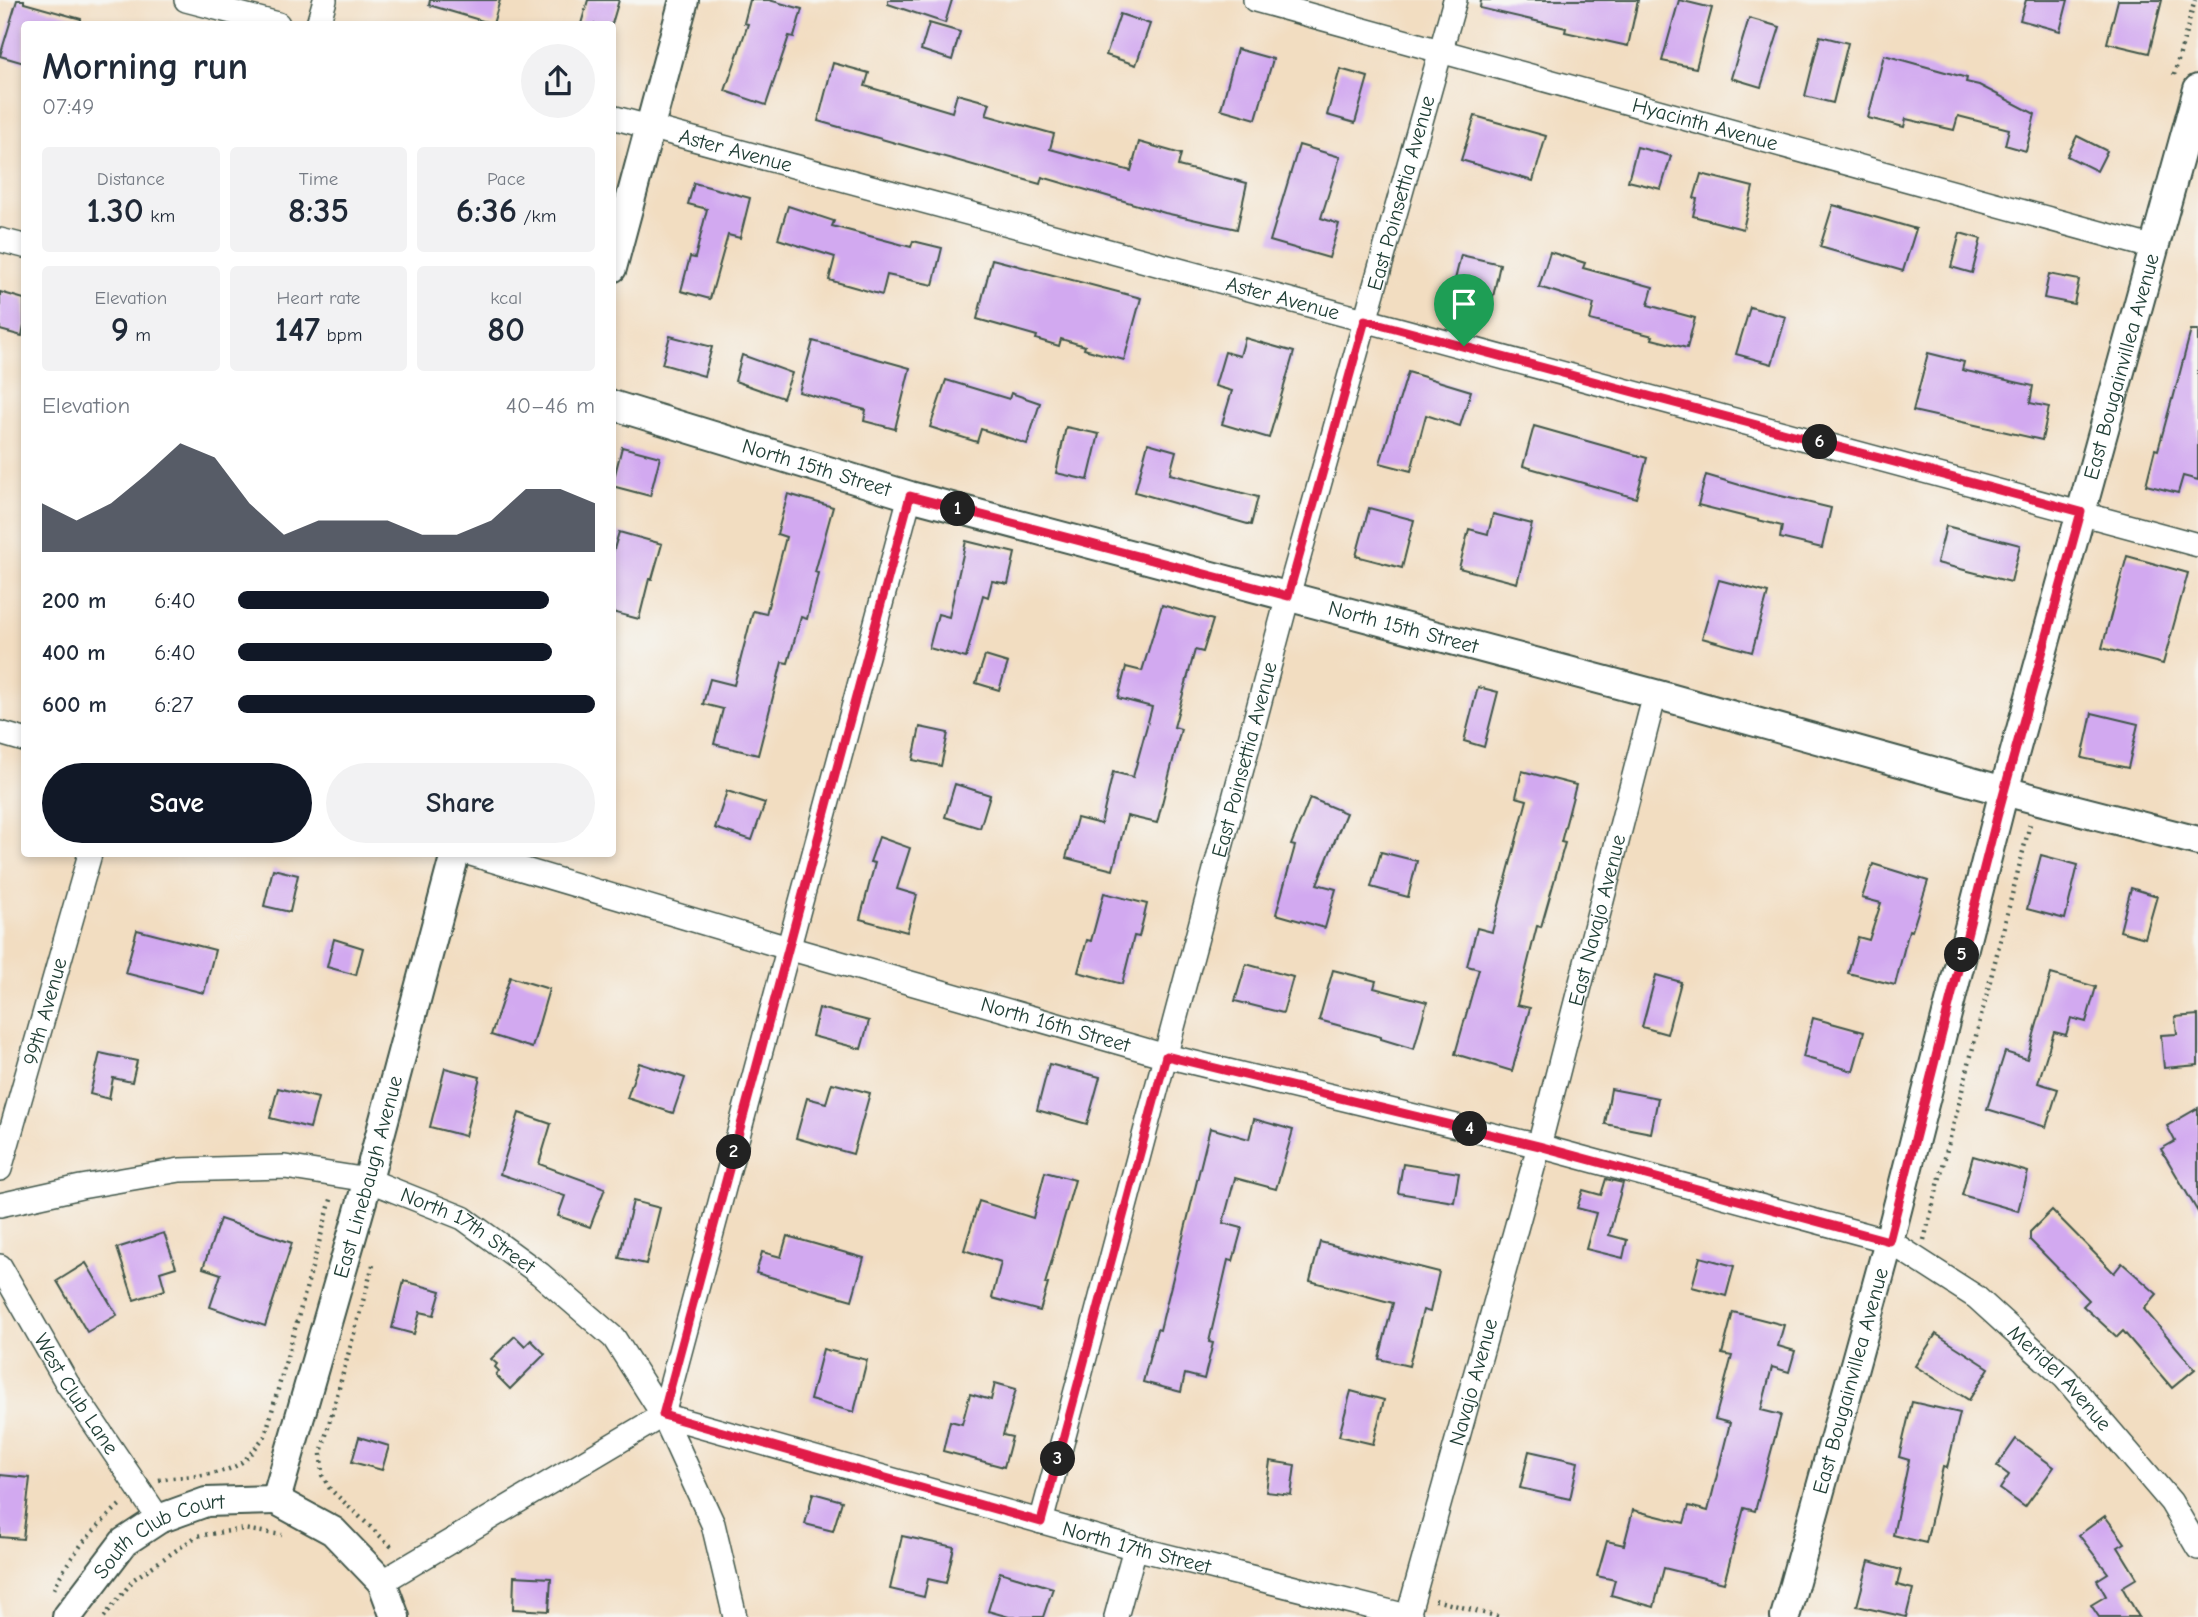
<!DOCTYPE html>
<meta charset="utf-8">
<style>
body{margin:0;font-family:"Comic Neue",sans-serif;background:#f2f2f3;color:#1f2937;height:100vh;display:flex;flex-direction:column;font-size:26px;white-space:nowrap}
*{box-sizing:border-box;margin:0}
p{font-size:23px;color:#747a83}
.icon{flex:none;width:38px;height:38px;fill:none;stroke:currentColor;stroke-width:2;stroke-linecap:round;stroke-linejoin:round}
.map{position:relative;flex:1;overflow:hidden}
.side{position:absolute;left:21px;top:21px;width:595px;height:836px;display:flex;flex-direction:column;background:#fff;border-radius:7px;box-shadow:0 4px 10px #0003}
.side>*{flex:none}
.pin{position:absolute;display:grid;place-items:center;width:60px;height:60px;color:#fff;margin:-72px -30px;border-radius:50% 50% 50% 0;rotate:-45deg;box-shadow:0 0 7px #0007}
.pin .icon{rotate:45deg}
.km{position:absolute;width:35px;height:35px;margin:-18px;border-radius:50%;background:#222;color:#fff;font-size:19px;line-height:35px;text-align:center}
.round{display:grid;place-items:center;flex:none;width:74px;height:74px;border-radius:37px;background:#f2f2f3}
.head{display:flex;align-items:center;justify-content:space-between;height:119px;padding:0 21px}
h1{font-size:38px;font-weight:600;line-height:52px}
.stats{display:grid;grid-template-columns:repeat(3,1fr);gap:10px;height:119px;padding:7px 21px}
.stats div{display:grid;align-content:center;border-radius:7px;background:#f2f2f3;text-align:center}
.stats b{font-size:35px;font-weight:600}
.stats small{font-size:19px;font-weight:400}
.stats p{font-size:19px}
.chart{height:196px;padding:14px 21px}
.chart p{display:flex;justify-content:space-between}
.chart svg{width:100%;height:126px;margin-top:7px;fill:#111827;opacity:.7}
.action{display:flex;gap:14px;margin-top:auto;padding:14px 21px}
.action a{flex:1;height:80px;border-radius:42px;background:#111827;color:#fff;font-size:28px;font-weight:600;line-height:80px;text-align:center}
.action a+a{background:#f2f2f3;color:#1f2937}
ul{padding:0 21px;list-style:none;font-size:23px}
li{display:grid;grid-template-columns:112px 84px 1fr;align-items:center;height:52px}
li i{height:18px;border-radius:9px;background:#111827}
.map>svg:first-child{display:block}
.building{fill:#d2a9f0}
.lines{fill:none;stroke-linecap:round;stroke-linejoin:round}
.minor-casing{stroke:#3f5549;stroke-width:26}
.tertiary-casing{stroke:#3f5549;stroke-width:32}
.path{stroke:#3f5549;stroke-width:4.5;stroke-dasharray:2 5;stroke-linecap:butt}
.minor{stroke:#fff;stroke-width:23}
.tertiary{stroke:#fff;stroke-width:28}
.route-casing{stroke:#fff;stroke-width:14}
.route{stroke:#e11d48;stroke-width:9}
.labels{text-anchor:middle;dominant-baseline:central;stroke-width:7;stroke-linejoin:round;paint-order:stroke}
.street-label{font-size:21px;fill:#1f3d34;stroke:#f6f6f2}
</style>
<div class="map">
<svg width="2198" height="1617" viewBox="0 0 2198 1617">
<rect width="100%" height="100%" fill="#f6f6f2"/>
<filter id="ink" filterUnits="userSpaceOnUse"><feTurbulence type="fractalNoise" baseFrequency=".0143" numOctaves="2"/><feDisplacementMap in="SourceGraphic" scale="14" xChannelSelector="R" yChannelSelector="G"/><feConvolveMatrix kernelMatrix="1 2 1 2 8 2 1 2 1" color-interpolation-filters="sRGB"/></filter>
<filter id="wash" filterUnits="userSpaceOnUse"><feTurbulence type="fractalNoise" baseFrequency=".00686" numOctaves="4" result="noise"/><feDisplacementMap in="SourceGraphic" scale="28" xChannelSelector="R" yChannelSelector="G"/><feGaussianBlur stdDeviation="1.57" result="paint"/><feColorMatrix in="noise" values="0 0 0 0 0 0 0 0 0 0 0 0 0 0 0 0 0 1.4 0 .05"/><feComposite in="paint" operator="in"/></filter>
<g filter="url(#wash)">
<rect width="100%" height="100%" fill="#f2ddc1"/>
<g id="blocks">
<g class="building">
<polygon points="17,0 24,0 24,3 81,19 81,24 24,24 24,63 0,56"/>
<polygon points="430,0 500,0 493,24 429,5"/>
<polygon points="588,0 619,0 612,24 581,24"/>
<polygon points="750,0 769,0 802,9 794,37 789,36 766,105 725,91 748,24 744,23"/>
<polygon points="888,0 952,0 945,23 888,4"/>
<polygon points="1481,0 1638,0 1628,46 1565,32 1566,28 1480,8"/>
<polygon points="1679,0 1712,8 1696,68 1662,61"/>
<polygon points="2026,0 2068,0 2060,31 2020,20"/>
<polygon points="2118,0 2162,0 2149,53 2107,43"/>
<polygon points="1120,14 1150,24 1136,65 1106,55"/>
<polygon points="1749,18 1780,27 1761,87 1731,78"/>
<polygon points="929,23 960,32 952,60 921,50"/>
<polygon points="1820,36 1848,43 1833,103 1805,96"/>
<polygon points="1237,49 1273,59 1256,119 1221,109"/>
<polygon points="1884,55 1967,78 1966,82 1979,85 2035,114 2026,151 2005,145 2009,129 1958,116 1954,130 1906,119 1904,127 1868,118"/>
<polygon points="833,63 869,73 865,86 952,112 957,94 990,103 986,115 1054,134 1050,149 1131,171 1139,142 1181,154 1178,166 1247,183 1237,229 1165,213 1042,177 1040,184 818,121"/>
<polygon points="1340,69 1368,77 1355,123 1327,115"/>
<polygon points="1475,116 1546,136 1533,181 1461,160"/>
<polygon points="2077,136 2107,151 2097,171 2067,156"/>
<polygon points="1299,145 1340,157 1321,218 1339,224 1329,258 1270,241"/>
<polygon points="1637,147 1671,156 1661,189 1628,181"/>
<polygon points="1701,174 1753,187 1743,229 1693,216 1697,199 1694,198"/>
<polygon points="694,183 750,198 740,238 728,235 710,299 681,291 690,257 695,258 707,209 688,204"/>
<polygon points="1833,205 1916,229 1903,271 1820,247"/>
<polygon points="788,206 834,221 832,226 911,247 913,241 942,248 933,285 887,275 882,295 829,280 835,257 778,239"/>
<polygon points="1960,233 1981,239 1972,273 1951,267"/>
<polygon points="1550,252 1585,263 1583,268 1653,287 1648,305 1695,318 1687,348 1652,339 1653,336 1590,320 1594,304 1539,287"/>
<polygon points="1461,255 1500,264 1493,297 1453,288"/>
<polygon points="992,259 1141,298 1124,360 1084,349 1085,346 1061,339 1059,346 1036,339 1037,336 977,319"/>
<polygon points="2049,274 2079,280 2074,304 2044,298"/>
<polygon points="0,292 24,299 24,325 22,336 0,330"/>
<polygon points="1750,307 1786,317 1772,364 1736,354"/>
<polygon points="2191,330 2198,330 2198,480 2183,476 2178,493 2146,485 2155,449 2158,450 2172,399 2173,399"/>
<polygon points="670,336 712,347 704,376 662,364"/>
<polygon points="1245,338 1294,352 1269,438 1222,424 1232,391 1215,386 1225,352 1240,356"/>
<polygon points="813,341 910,368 895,429 864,421 866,410 799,392"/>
<polygon points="1928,353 1964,362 1962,370 2033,386 2030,403 2049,407 2042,440 1913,411"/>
<polygon points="742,355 792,373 783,398 735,381"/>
<polygon points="1408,372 1471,391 1460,426 1426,415 1411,471 1380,463"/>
<polygon points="946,380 1009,399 1011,393 1040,403 1027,444 981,429 977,442 930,427"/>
<polygon points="1534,426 1647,458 1636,498 1523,466"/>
<polygon points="1066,427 1099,434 1088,480 1056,473"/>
<polygon points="1148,443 1176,451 1170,474 1258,497 1251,525 1135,492"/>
<polygon points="622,447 660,457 650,496 612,486"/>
<polygon points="1706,475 1760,491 1831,508 1822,548 1780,538 1782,526 1698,505"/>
<polygon points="788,494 833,507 815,572 818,573 807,619 801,617 788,663 782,662 758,755 714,744 723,709 703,704 710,679 734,685 753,611 766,614 786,537 777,534"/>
<polygon points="1369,508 1414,520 1402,568 1356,556"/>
<polygon points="1493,514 1532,524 1517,583 1459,568 1469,529 1488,534"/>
<polygon points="1946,526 2020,545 2011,582 1937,563"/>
<polygon points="619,532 662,544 652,579 649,579 639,619 612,612 612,556"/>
<polygon points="966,541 1015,553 1008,584 992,581 988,597 983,595 966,658 929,648 938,614 949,617"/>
<polygon points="2127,556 2188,573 2163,664 2102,648"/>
<polygon points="1719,580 1768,593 1752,652 1702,638"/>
<polygon points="1162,605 1213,620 1203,652 1195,650 1174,727 1181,729 1157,823 1127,816 1113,870 1066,858 1077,818 1101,824 1113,772 1133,777 1152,707 1118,698 1126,667 1142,671"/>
<polygon points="985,656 1008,663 999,690 976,683"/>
<polygon points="1478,687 1498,692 1484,747 1464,741"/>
<polygon points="2092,713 2138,724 2128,768 2082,758"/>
<polygon points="920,727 948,733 941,766 913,760"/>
<polygon points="1522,771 1576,785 1561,842 1565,843 1541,927 1537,926 1517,1005 1530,1008 1512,1071 1455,1054 1479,969 1467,966 1477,928 1492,932 1527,800 1516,797"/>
<polygon points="955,784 990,795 980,828 945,817"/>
<polygon points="727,791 765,803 752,840 715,828"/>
<polygon points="1310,798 1346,813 1317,884 1336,889 1325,928 1276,914 1295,846 1291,845"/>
<polygon points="879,837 910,848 897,889 917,895 907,932 860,919 875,863 870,862"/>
<polygon points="1381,852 1417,861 1408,897 1371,887"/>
<polygon points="2041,855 2078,865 2065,919 2027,909"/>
<polygon points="1873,864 1928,881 1912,931 1909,930 1895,985 1848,973 1858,937 1869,940 1881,903 1862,898"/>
<polygon points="273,869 298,875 290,912 264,906"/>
<polygon points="2131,888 2157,896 2145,938 2120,931"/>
<polygon points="1104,893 1147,904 1139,937 1134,936 1122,984 1078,972 1087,940 1091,941"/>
<polygon points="137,930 215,950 204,993 125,973"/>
<polygon points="334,939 363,948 356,975 327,967"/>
<polygon points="1246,964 1293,977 1283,1013 1235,1001"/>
<polygon points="1333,970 1376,981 1374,988 1427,1002 1414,1049 1381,1039 1381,1037 1319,1020"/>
<polygon points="2051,974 2096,987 2086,1022 2071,1018 2066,1035 2054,1032 2038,1083 2058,1089 2046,1127 1987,1109 2005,1052 2027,1059"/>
<polygon points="1656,975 1681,982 1667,1034 1642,1027"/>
<polygon points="510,977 549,989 532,1048 491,1035"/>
<polygon points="819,1008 869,1021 861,1049 812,1036"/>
<polygon points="2198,1015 2198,1065 2164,1068 2161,1035 2177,1034 2175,1017"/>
<polygon points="1813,1018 1864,1032 1853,1071 1803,1057"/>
<polygon points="100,1053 137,1061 132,1082 113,1078 109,1099 90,1094"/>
<polygon points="639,1063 685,1078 673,1113 627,1098"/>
<polygon points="1049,1064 1100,1077 1087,1124 1037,1110"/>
<polygon points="445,1068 480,1077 465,1136 430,1127"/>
<polygon points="832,1083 870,1093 853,1154 796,1138 807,1098 826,1103"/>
<polygon points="278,1088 318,1098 310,1128 270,1118"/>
<polygon points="1611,1089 1658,1098 1651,1133 1605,1124"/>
<polygon points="2198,1108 2198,1212 2161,1149 2175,1141 2167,1126"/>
<polygon points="519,1113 551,1124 539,1164 605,1188 590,1227 558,1216 565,1196 500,1174"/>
<polygon points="1254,1119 1293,1130 1276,1189 1235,1178 1223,1223 1242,1228 1233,1261 1228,1260 1209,1342 1213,1343 1204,1379 1185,1374 1181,1392 1143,1382 1157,1329 1160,1330 1210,1128 1249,1139"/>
<polygon points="1973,1156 2028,1172 2018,1211 1962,1195"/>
<polygon points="1403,1164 1459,1173 1454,1202 1398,1193"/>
<polygon points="1045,1172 1075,1180 1045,1284 1048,1284 1040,1311 992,1298 1001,1262 964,1250 979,1201 1033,1218"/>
<polygon points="1606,1179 1623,1183 1609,1235 1627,1240 1623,1258 1586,1249 1596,1213 1577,1208 1583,1190 1601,1195"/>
<polygon points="633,1201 660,1208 646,1264 619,1258"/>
<polygon points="2052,1210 2114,1273 2122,1263 2157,1294 2144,1309 2195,1369 2172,1388 2123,1331 2117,1337 2083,1306 2089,1300 2030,1240 2030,1232"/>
<polygon points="220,1219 292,1243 265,1326 210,1307 221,1274 203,1268"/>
<polygon points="164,1233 176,1267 160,1272 165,1290 134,1300 117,1248"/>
<polygon points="787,1236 864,1258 852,1300 756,1273 762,1252 781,1257"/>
<polygon points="1320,1242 1439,1272 1430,1312 1423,1310 1409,1366 1379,1359 1393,1303 1310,1281"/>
<polygon points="1700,1257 1734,1266 1726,1296 1692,1287"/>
<polygon points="86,1263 117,1315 87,1332 57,1281"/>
<polygon points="404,1281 441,1291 434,1315 420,1312 414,1334 392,1328"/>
<polygon points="1733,1312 1784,1325 1778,1346 1795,1351 1789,1372 1772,1367 1761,1410 1781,1415 1755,1511 1744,1508 1724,1583 1664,1568 1654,1607 1611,1595 1615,1580 1597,1576 1607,1541 1624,1545 1633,1510 1684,1523 1689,1506 1708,1511 1730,1423 1715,1419 1732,1356 1722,1354"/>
<polygon points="1936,1334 1989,1368 1969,1400 1915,1366"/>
<polygon points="515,1336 525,1346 531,1340 545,1354 510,1389 496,1375 499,1371 495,1367 497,1364 491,1359"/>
<polygon points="823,1349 867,1360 854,1412 810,1400"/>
<polygon points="995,1383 1016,1389 1003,1435 1012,1437 1004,1467 943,1451 950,1421 962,1424 970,1394 991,1400"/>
<polygon points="1351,1391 1384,1400 1373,1444 1339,1436"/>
<polygon points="1912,1402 1960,1413 1947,1468 1943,1467 1926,1543 1893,1535 1909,1460 1899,1457"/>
<polygon points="359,1437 389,1446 382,1470 352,1462"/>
<polygon points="2016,1439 2054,1467 2025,1507 2000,1489 2009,1475 1997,1466"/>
<polygon points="1529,1451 1578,1462 1570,1499 1520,1488"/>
<polygon points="1270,1461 1295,1465 1291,1495 1266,1492"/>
<polygon points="0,1475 30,1478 23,1539 0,1537"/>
<polygon points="813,1493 842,1501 833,1531 805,1524"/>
<polygon points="2105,1516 2125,1543 2118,1547 2137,1578 2122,1587 2139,1617 2099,1617 2091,1605 2106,1596 2097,1580 2108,1573 2079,1535"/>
<polygon points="902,1536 954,1547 946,1583 928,1579 924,1597 890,1589"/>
<polygon points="1869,1561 1901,1570 1897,1585 1913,1589 1906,1617 1857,1606"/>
<polygon points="1000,1572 1053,1588 1043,1617 1009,1617 988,1611"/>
<polygon points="514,1576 551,1578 549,1611 513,1609"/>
</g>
</g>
</g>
<g filter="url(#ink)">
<use href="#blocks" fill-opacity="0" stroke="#3f5549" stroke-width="2"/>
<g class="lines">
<defs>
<g id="minor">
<polyline points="186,0 278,24"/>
<path id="s1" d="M1255 0 2155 248"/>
<polyline points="318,24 325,0"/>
<path id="s2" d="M612 117 2198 545"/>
<polyline points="0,240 24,246"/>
<polyline points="0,733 24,740"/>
<path id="s3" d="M471 854 788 948 1166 1056 1539 1146 1889 1241 1976 1297 2065 1378 2171 1502 2198 1548"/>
<path id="s4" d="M0 1169 90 854"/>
<path id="s5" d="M0 1205 81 1187 180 1170 285 1167 368 1180 463 1218 540 1274 614 1338 663 1415 1135 1548 1411 1617"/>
<path id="s6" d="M0 1266 67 1383 159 1519"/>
<path id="s7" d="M1041 1522 1288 596 1455 0"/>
<polyline points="382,1582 663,1415"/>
<path id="s8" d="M1408 1616 1539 1146 1655 694"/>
<polyline points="735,1617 713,1524 663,1415 910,496"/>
<polyline points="1116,1617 1135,1548"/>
</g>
<g id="tertiary">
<polyline points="612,268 684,0"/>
<path id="s9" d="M612 405 910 496 1655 694 2004 791 2198 841"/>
<path id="s10" d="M276 1500 368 1180 455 854"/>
<polyline points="276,1500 333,1531 382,1582 395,1617"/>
<path id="s11" d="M67 1617 124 1542 159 1519 206 1502 276 1500"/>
<path id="s12" d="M1785 1617 1889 1241 2004 791 2198 89"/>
</g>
</defs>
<use href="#minor" class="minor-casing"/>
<use href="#tertiary" class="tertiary-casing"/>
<g class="path">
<polyline points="2174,75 2195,0"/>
<polyline points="1924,1240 2030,824"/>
<polyline points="373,1265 321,1453 322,1475 330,1489 394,1549"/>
<path d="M159 1480C185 1475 220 1478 242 1462 250 1456 258 1444 265 1436L332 1196"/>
<path d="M54 1589C68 1556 96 1526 122 1503"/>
<polyline points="1435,1600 1499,1617"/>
<polyline points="104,1617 134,1579 197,1536 243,1529 282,1535"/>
</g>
<use href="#minor" class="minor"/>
<use href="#tertiary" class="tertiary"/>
</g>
</g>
<g class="lines" filter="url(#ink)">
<defs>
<polygon id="route" points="1365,320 2081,512 1997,817 1889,1241 1539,1146 1166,1056 1041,1522 663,1415 910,496 1288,596"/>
</defs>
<use href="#route" class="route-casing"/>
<use href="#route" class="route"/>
</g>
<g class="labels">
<g class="street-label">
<text stroke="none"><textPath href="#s1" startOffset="467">Hyacinth Avenue</textPath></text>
<text stroke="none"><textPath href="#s2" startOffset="128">Aster Avenue</textPath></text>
<text stroke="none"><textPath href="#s7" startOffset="1377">East Poinsettia Avenue</textPath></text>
<text stroke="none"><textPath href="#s2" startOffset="695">Aster Avenue</textPath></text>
<text stroke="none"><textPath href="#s12" startOffset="1295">East Bougainvillea Avenue</textPath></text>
<text stroke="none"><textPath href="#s9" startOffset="214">North 15th Street</textPath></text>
<text stroke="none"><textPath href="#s9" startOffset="822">North 15th Street</textPath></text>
<text stroke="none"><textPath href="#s7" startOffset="789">East Poinsettia Avenue</textPath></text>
<text stroke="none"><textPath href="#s8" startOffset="721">East Navajo Avenue</textPath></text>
<text stroke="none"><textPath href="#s4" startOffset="164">99th Avenue</textPath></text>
<text stroke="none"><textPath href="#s3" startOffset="609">North 16th Street</textPath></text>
<text stroke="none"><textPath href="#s10" startOffset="336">East Linebaugh Avenue</textPath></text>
<text stroke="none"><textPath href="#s5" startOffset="485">North 17th Street</textPath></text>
<text stroke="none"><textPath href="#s3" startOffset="1690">Meridel Avenue</textPath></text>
<text stroke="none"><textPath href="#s12" startOffset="245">East Bougainvillea Avenue</textPath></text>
<text stroke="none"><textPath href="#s8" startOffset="243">Navajo Avenue</textPath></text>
<text stroke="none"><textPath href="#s6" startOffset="149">West Club Lane</textPath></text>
<text stroke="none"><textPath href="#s11" startOffset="128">South Club Court</textPath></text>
<text stroke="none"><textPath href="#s5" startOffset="1251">North 17th Street</textPath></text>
</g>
</g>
</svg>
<div class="pin" style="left:1464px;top:346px;background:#1e9e55"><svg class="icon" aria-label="arrive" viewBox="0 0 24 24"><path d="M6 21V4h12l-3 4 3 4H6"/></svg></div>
<b class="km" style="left:958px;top:509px">1</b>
<b class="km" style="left:734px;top:1152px">2</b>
<b class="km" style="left:1058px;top:1459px">3</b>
<b class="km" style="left:1470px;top:1129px">4</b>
<b class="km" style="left:1962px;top:955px">5</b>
<b class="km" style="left:1820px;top:442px">6</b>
<section class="side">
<div class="head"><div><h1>Morning run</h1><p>07:49</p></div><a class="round"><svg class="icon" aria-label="share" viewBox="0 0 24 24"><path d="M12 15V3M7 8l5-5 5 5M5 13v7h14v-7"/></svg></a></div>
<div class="stats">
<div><p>Distance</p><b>1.30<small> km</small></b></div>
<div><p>Time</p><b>8:35</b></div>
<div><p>Pace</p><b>6:36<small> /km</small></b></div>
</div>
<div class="stats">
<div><p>Elevation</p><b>9<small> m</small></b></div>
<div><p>Heart rate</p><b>147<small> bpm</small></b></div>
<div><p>kcal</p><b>80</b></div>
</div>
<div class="chart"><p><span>Elevation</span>40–46 m</p>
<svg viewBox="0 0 160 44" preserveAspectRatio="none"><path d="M0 44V27L10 33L20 27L30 17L40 6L50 11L60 27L70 38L80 33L90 33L100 33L110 38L120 38L130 33L140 22L150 22L160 27V44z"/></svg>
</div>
<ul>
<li><b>200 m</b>6:40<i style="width:87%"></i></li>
<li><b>400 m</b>6:40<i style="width:88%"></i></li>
<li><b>600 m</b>6:27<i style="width:100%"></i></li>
</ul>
<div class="action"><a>Save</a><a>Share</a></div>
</section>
</div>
